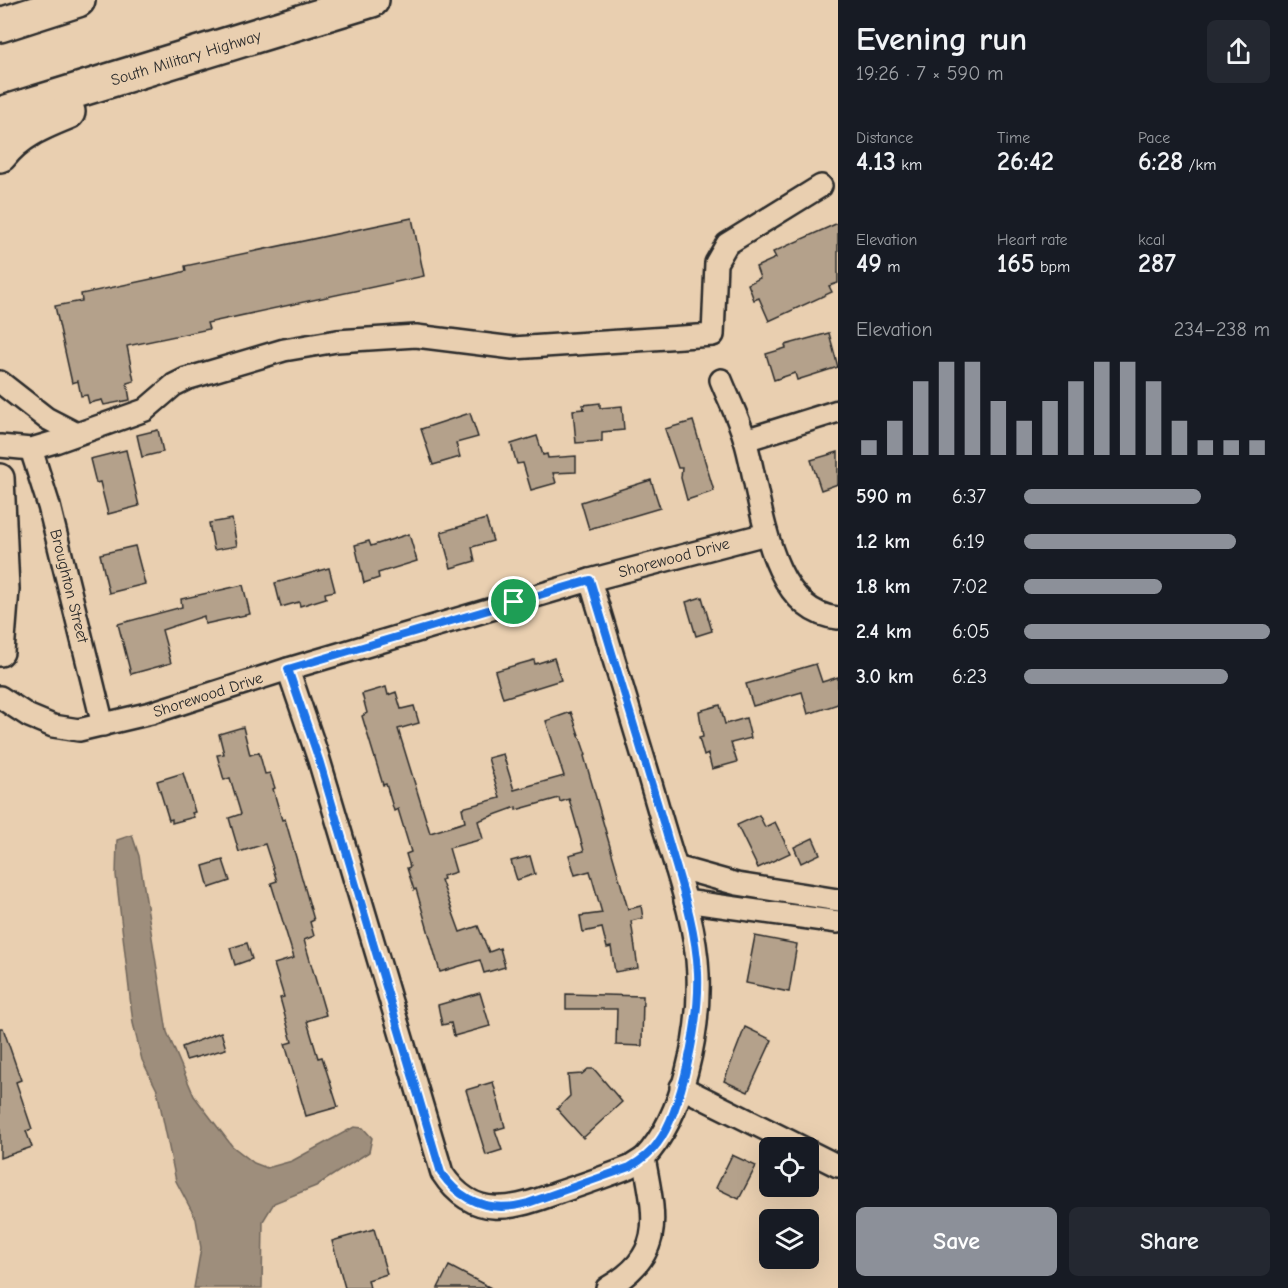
<!DOCTYPE html>
<meta charset="utf-8">
<style>
body{margin:0;font-family:"Comic Neue",sans-serif;background:#242831;color:#f1f3f6;height:100vh;display:flex;flex-direction:column;font-size:22px;white-space:nowrap}
*{box-sizing:border-box;margin:0}
p{font-size:20px;color:#9ea1a6}
.icon{flex:none;width:33px;height:33px;fill:none;stroke:currentColor;stroke-width:2;stroke-linecap:round;stroke-linejoin:round}
.map{position:relative;flex:1;overflow:hidden}
.details{display:flex;flex-direction:column;background:#171b24;width:450px}
.details>*{flex:none}
.controls{position:absolute;left:759px;top:1137px;display:grid;gap:12px}
.controls a{display:grid;place-items:center;width:60px;height:60px;border-radius:9px;background:#171b24;box-shadow:0 6px 24px #0002;font-size:30px}
.pin{position:absolute;display:grid;place-items:center;width:51px;height:51px;color:#fff;margin:-26px;border:3px solid #fff;border-radius:50%;box-shadow:0 2px 6px #0007}
.round{display:grid;place-items:center;flex:none;width:63px;height:63px;border-radius:9px;background:#242831}
.headline{display:flex;align-items:center;justify-content:space-between;height:102px;padding:0 18px}
h1{font-size:33px;font-weight:700;line-height:45px}
.figures{display:grid;grid-template-columns:repeat(3,1fr);gap:9px;height:102px;padding:6px 18px}
.figures div{display:grid;align-content:center}
.figures b{font-size:26px;font-weight:700}
.figures small{font-size:16px;font-weight:400}
.figures p{font-size:16px}
.chart{height:168px;padding:12px 18px}
.chart p{display:flex;justify-content:space-between}
.chart svg{width:100%;height:108px;margin-top:6px;stroke:#8c9099;stroke-width:6}
.primary-button{display:flex;gap:12px;margin-top:auto;padding:12px 18px}
.primary-button a{flex:1;height:69px;border-radius:9px;background:#8c9099;color:#fff;font-size:24px;font-weight:700;line-height:69px;text-align:center}
.primary-button a+a{background:#242831;color:#f1f3f6}
ul{padding:0 18px;list-style:none;font-size:20px}
li{display:grid;grid-template-columns:96px 72px 1fr;align-items:center;height:45px}
li i{height:15px;border-radius:8px;background:#8c9099}
main{display:flex;flex:1;min-height:0}
.map>svg:first-child{display:block}
.water{fill:#9e8e7b;stroke:#70665b;stroke-width:1.5}
.building{fill:#b4a18b;stroke:#2b2b2b;stroke-width:1.5}
.lines{fill:none;stroke-linecap:round;stroke-linejoin:round}
.minor-casing{stroke:#2b2b2b;stroke-width:26}
.tertiary-casing{stroke:#2b2b2b;stroke-width:32}
.primary-casing{stroke:#2b2b2b;stroke-width:38}
.minor{stroke:#e9cfb0;stroke-width:21}
.tertiary{stroke:#e9cfb0;stroke-width:27}
.primary{stroke:#e9cfb0;stroke-width:33}
.route-casing{stroke:#fff;stroke-width:12}
.route{stroke:#1a73e8;stroke-width:8}
.labels{text-anchor:middle;dominant-baseline:central;stroke-width:4.5;stroke-linejoin:round;paint-order:stroke}
.street-label{font-size:16px;fill:#2b2b2b;stroke:#e9cfb0}
</style>
<main>
<div class="map">
<svg width="838" height="1288" viewBox="0 0 838 1288">
<rect width="100%" height="100%" fill="#e9cfb0"/>
<filter id="ink" filterUnits="userSpaceOnUse"><feTurbulence type="fractalNoise" baseFrequency=".0167" numOctaves="2"/><feDisplacementMap in="SourceGraphic" scale="12" xChannelSelector="R" yChannelSelector="G"/><feConvolveMatrix kernelMatrix="1 2 1 2 8 2 1 2 1" color-interpolation-filters="sRGB"/></filter>
<g filter="url(#ink)">
<polygon class="water" points="132,835 139,856 167,1032 194,1096 232,1146 254,1163 267,1168 292,1161 354,1127 363,1128 372,1138 369,1152 316,1186 274,1203 263,1221 262,1288 194,1288 201,1248 196,1219 176,1181 157,1090 142,1060 133,1023 116,875 117,840"/>
<g class="building">
<polygon points="412,218 424,276 207,323 209,329 127,346 134,381 127,383 130,400 104,405 102,400 89,403 87,395 81,396 78,381 72,383 55,306 82,301 81,294 175,274 186,271 185,266"/>
<polygon points="838,223 838,283 829,286 832,292 769,321 759,298 754,300 748,284 760,278 756,267 776,258 773,252"/>
<polygon points="829,333 838,367 797,380 795,373 774,380 766,354 786,348 785,345"/>
<polygon points="600,403 600,408 622,406 624,430 602,432 602,441 576,443 573,410 584,409 583,405"/>
<polygon points="470,413 478,437 456,443 460,457 433,465 421,429"/>
<polygon points="693,421 714,491 687,500 681,478 682,468 678,468 665,429"/>
<polygon points="158,430 163,452 142,457 137,435"/>
<polygon points="537,436 543,455 547,454 548,458 576,456 576,472 553,473 556,483 531,490 523,463 517,464 511,444"/>
<polygon points="126,450 139,506 108,514 100,482 96,483 90,459"/>
<polygon points="838,452 838,484 821,490 811,460"/>
<polygon points="651,480 660,508 589,529 581,502"/>
<polygon points="232,519 237,546 214,550 209,523"/>
<polygon points="486,519 493,541 472,547 475,561 451,568 441,532"/>
<polygon points="409,534 417,561 378,573 379,578 364,583 355,545 369,541 371,546"/>
<polygon points="135,546 145,584 109,593 100,554"/>
<polygon points="329,568 335,591 325,593 326,598 300,606 299,602 281,607 275,583"/>
<polygon points="243,585 250,614 205,624 204,616 162,630 171,663 131,674 118,624 182,607 181,599"/>
<polygon points="702,597 712,631 696,636 686,602"/>
<polygon points="554,658 561,680 503,698 495,671 534,660 535,664"/>
<polygon points="816,664 822,682 838,677 838,704 808,714 802,692 753,706 746,684"/>
<polygon points="386,687 388,695 396,692 401,709 414,706 419,723 398,729 430,833 465,822 462,808 500,798 488,758 503,754 514,790 564,776 546,721 571,712 586,755 584,756 628,909 641,906 643,918 631,921 638,968 615,972 611,947 607,948 602,928 583,932 580,916 602,913 590,871 575,875 569,855 584,851 569,799 560,802 559,798 516,810 516,807 478,821 483,839 449,848 456,872 443,876 444,879 441,880 460,932 478,926 489,952 500,948 505,967 484,973 480,960 440,972 416,889 414,890 407,868 410,867 406,854 411,852 398,809 394,811 386,784 383,785 362,716 367,713 362,694"/>
<polygon points="720,705 725,724 746,718 751,738 731,743 737,762 712,769 708,754 704,756 699,738 703,737 699,711"/>
<polygon points="243,727 250,755 259,752 265,774 270,773 275,788 273,789 282,820 285,819 314,920 310,922 314,936 304,940 326,1015 307,1021 318,1058 322,1057 338,1107 306,1116 285,1044 292,1042 280,998 284,997 274,964 294,958 271,883 277,881 265,844 239,852 229,818 241,814 230,778 224,780 217,755 224,754 219,734"/>
<polygon points="183,773 195,812 192,813 194,817 172,823 172,819 169,820 157,781"/>
<polygon points="759,815 765,827 775,822 790,853 758,868 737,825"/>
<polygon points="813,838 820,854 801,863 794,847"/>
<polygon points="530,856 535,874 517,880 511,861"/>
<polygon points="223,860 230,881 209,888 203,866"/>
<polygon points="755,936 797,944 789,992 746,983"/>
<polygon points="247,943 252,959 235,965 230,948"/>
<polygon points="480,993 490,1026 454,1036 451,1023 442,1025 438,1005"/>
<polygon points="566,994 643,996 642,1046 616,1045 617,1009 566,1009"/>
<polygon points="745,1027 772,1040 748,1092 724,1081"/>
<polygon points="0,1028 3,1028 21,1080 16,1082 32,1129 26,1131 32,1147 0,1158"/>
<polygon points="221,1032 226,1049 186,1060 182,1047"/>
<polygon points="588,1069 594,1069 622,1102 583,1138 557,1109 570,1096 568,1075 582,1074"/>
<polygon points="493,1082 505,1127 495,1130 502,1150 486,1155 466,1090"/>
<polygon points="732,1155 756,1166 739,1199 716,1188"/>
<polygon points="374,1229 387,1274 368,1280 370,1288 345,1288 332,1241"/>
<polygon points="449,1266 491,1288 438,1288"/>
</g>
<g class="lines">
<defs>
<g id="minor">
<path d="M721 380C729 400 739 419 745 440 761 491 766 612 838 618"/>
<polyline points="0,382 46,418 75,433"/>
<polyline points="745,440 838,411"/>
<polyline points="0,446 31,449 55,442 145,410 174,385 186,379 284,350 337,341 416,336 513,348 713,335 716,263 727,244 821,186"/>
<polyline points="31,449 49,506 103,725"/>
<path d="M590 580C615 662 640 745 664 828 678 875 696 924 698 974 700 1031 684 1116 644 1158 655 1218 666 1254 607 1288"/>
<path d="M288 669 319 760 442 1173C474 1222 513 1209 560 1192 584 1184 607 1176 630 1167L644 1158"/>
<polyline points="0,697 29,716 53,726 79,730 151,713 288,669 590,580 766,534"/>
<polyline points="676,867 737,884 838,900"/>
<polyline points="685,901 838,922"/>
<polyline points="681,1087 803,1148"/>
<polyline points="808,1151 838,1166"/>
</g>
<polyline id="tertiary" points="0,478 5,589 0,652"/>
<g id="primary">
<polyline points="0,25 78,0"/>
<polyline points="0,114 372,0"/>
<path d="M0 155C18 132 41 123 68 112"/>
</g>
</defs>
<use href="#minor" class="minor-casing"/>
<use href="#tertiary" class="tertiary-casing"/>
<use href="#primary" class="primary-casing"/>
<use href="#minor" class="minor"/>
<use href="#tertiary" class="tertiary"/>
<use href="#primary" class="primary"/>
</g>
</g>
<g class="lines" filter="url(#ink)">
<defs>
<path id="route" d="M590 580C615 664 641 748 666 832 679 878 696 925 698 973 700 1016 683 1110 657 1144 650 1154 640 1161 630 1167L528 1203C492 1213 463 1204 441 1173L319 760 288 669Z"/>
</defs>
<use href="#route" class="route-casing"/>
<use href="#route" class="route"/>
</g>
<g class="labels">
<g class="street-label">
<text transform="translate(186 58) rotate(-17)">South Military Highway</text>
<text transform="translate(674 558) rotate(-15)">Shorewood Drive</text>
<text transform="translate(69 586) rotate(76)">Broughton Street</text>
<text transform="translate(208 695) rotate(-18)">Shorewood Drive</text>
</g>
</g>
</svg>
<div class="controls">
<a><svg class="icon" aria-label="locate" viewBox="0 0 24 24"><circle cx="12" cy="12" r="6"/><path d="M12 2v4M12 18v4M2 12h4M18 12h4"/></svg></a>
<a><svg class="icon" aria-label="layers" viewBox="0 0 24 24"><path d="M12 4l9 5-9 5-9-5zM3 14l9 5 9-5"/></svg></a>
</div>
<div class="pin" style="left:514px;top:602px;background:#1e9e55"><svg class="icon" aria-label="arrive" viewBox="0 0 24 24"><path d="M6 21V4h12l-3 4 3 4H6"/></svg></div>
</div>
<section class="details">
<div class="headline"><div><h1>Evening run</h1><p>19:26 · 7 × 590 m</p></div><a class="round"><svg class="icon" aria-label="share" viewBox="0 0 24 24"><path d="M12 15V3M7 8l5-5 5 5M5 13v7h14v-7"/></svg></a></div>
<div class="figures">
<div><p>Distance</p><b>4.13<small> km</small></b></div>
<div><p>Time</p><b>26:42</b></div>
<div><p>Pace</p><b>6:28<small> /km</small></b></div>
</div>
<div class="figures">
<div><p>Elevation</p><b>49<small> m</small></b></div>
<div><p>Heart rate</p><b>165<small> bpm</small></b></div>
<div><p>kcal</p><b>287</b></div>
</div>
<div class="chart"><p><span>Elevation</span>234–238 m</p>
<svg viewBox="0 0 160 44" preserveAspectRatio="none"><path d="M5 44V38M15 44V30M25 44V14M35 44V6M45 44V6M55 44V22M65 44V30M75 44V22M85 44V14M95 44V6M105 44V6M115 44V14M125 44V30M135 44V38M145 44V38M155 44V38"/></svg>
</div>
<ul>
<li><b>590 m</b>6:37<i style="width:72%"></i></li>
<li><b>1.2 km</b>6:19<i style="width:86%"></i></li>
<li><b>1.8 km</b>7:02<i style="width:56%"></i></li>
<li><b>2.4 km</b>6:05<i style="width:100%"></i></li>
<li><b>3.0 km</b>6:23<i style="width:83%"></i></li>
</ul>
<div class="primary-button"><a>Save</a><a>Share</a></div>
</section>
</main>
